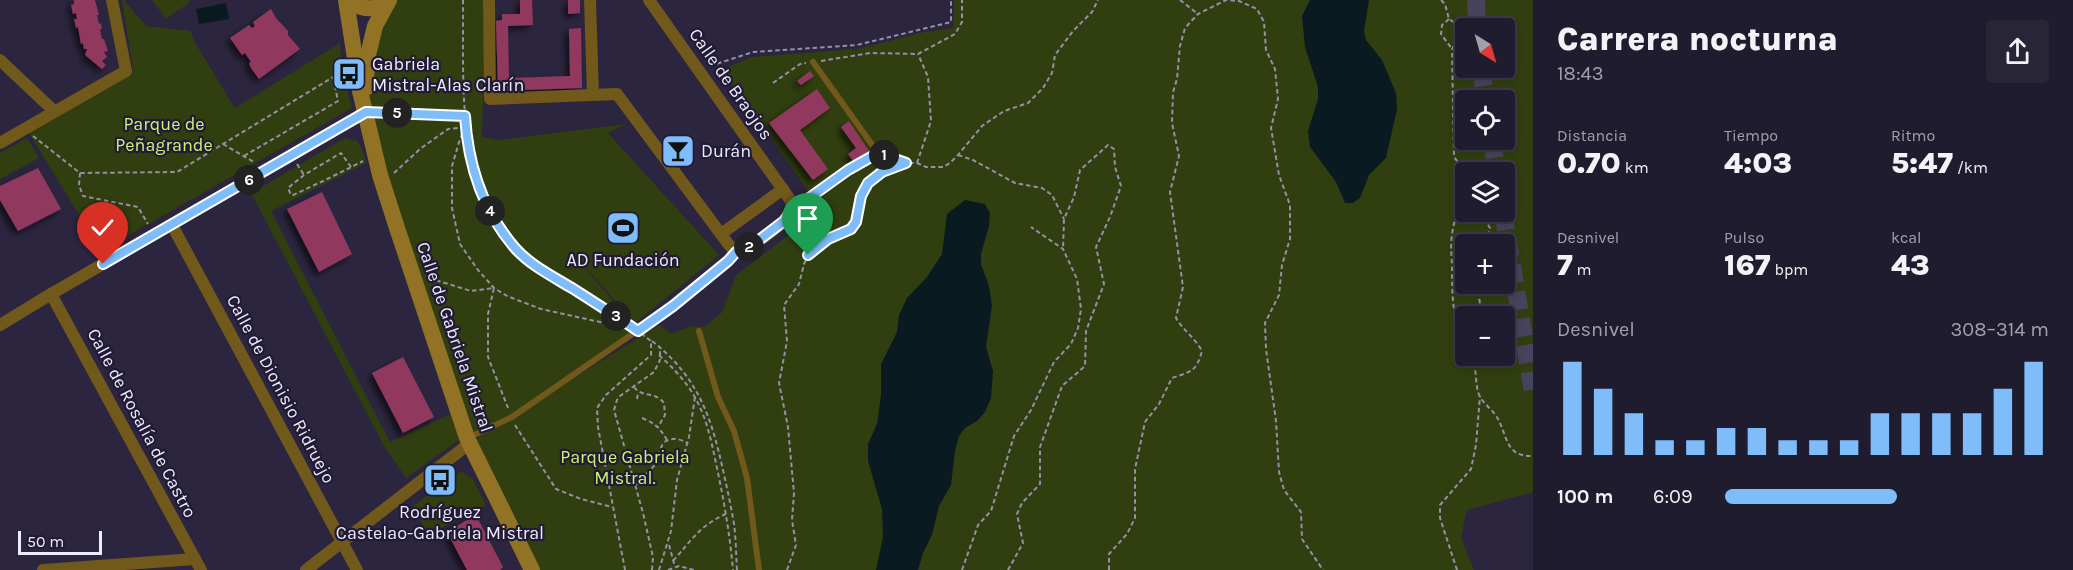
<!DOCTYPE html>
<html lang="es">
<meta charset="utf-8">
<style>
body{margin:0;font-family:Karla,sans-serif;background:#282537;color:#f1f3f6;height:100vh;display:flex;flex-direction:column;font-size:22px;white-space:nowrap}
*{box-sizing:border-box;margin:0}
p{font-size:20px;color:#a2a1aa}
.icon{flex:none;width:33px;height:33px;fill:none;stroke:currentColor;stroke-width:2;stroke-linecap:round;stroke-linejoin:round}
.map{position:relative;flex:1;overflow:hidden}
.sheet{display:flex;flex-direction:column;background:#201c2f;width:540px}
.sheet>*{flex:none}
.needle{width:39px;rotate:143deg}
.controls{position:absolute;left:1455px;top:18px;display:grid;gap:12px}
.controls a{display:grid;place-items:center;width:60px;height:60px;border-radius:6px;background:#201c2f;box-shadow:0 3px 9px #0003,0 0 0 2px #3d3a4b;font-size:30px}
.scale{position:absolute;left:18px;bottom:15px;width:84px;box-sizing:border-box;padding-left:6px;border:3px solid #eeebfd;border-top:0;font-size:16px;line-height:21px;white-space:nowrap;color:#eeebfd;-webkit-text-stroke:4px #221b35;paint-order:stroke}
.pin{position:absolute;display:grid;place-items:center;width:51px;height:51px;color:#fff;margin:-62px -26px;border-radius:50% 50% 50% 0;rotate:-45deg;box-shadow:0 0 6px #0007}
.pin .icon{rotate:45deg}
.km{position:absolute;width:30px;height:30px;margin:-15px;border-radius:50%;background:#222;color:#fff;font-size:16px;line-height:30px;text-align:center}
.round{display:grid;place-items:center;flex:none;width:63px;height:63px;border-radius:6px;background:#282537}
.overview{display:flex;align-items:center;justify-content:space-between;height:102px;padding:0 24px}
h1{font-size:33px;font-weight:800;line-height:45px}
.metrics{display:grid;grid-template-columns:repeat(3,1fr);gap:9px;height:102px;padding:6px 24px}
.metrics div{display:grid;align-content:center}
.metrics b{font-size:30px;font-weight:800}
.metrics small{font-size:16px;font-weight:400}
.metrics p{font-size:16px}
.chart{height:168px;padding:12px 24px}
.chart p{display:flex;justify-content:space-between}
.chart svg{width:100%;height:108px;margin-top:6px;stroke:#7ebdf9;stroke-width:6}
ul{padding:0 24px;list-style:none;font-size:20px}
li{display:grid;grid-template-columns:96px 72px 1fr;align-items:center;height:45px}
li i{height:15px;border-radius:8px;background:#7ebdf9}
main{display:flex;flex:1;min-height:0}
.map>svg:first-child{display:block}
.green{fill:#313e10;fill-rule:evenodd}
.water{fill:#0a1a21}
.building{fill:#91395f;filter:url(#shadow)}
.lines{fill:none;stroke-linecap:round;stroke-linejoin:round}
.highway-tunnel{stroke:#48435c;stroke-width:18;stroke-dasharray:18 9;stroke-linecap:butt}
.path{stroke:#9590a6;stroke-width:2;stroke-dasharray:4.5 3;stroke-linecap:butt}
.lane{stroke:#71581b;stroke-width:6}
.street{stroke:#71581b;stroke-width:12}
.secondary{stroke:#927325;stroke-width:16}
.route-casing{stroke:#fff;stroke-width:12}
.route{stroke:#7ebdf9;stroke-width:8}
.labels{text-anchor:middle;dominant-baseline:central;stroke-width:4.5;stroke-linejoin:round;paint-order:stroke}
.poi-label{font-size:18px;fill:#eeebfd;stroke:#221b35;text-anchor:start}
.street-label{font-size:18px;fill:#eeebfd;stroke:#221b35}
.park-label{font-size:18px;fill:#cef276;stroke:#221b35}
</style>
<main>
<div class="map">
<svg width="1533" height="570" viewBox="0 0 1533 570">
<defs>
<filter id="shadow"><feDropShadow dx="-4" dy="4" stdDeviation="3" flood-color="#0009"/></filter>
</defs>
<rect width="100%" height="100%" fill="#2b253f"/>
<g class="green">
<polygon points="122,0 124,0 146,26 191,31 194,41 235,108 340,43 342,72 352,108 101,251 29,133 133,71"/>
<polygon points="152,0 188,0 190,2 166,19"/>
<path d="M396 0H486L482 137 497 140 626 124 608 133 719 255 635 323 571 251 638 331 535 402 659 325 672 334 691 326 705 327 722 312 736 275 822 210 721 70 752 57 858 49 924 32 953 28 954 0H1533V492L1467 510 1461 537 1474 570H535L470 443 503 422 467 438 366 112 374 47ZM1466 28H1504V68H1466ZM1466 100H1504V140H1466ZM1466 172H1504V212H1466ZM1466 244H1504V284H1466ZM1466 316H1504V356H1466Z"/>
<polygon points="27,138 39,158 0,179 0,153"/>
<polygon points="345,138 357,141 363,151 366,163 271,211 390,442 451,414 459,440 406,478 384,446 251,193"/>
<polygon points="461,471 473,479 486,505 428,535 413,506"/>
</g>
<g class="water">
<polygon points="1310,0 1369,0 1364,31 1366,40 1382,60 1396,93 1397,109 1386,158 1369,175 1360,198 1353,203 1345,203 1336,182 1310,147 1308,131 1318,99 1318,87 1305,47 1302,16"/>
<polygon points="226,3 229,19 199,24 196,9"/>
<polygon points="965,200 985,204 990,213 989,226 981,254 981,264 989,286 992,306 986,347 993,371 991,398 985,412 977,421 965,428 959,436 955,451 951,485 939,506 932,535 923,553 918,570 876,570 883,537 882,509 868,461 868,444 877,424 881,395 881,364 897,332 899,315 907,298 927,277 942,254 947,214"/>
</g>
<g class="building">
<polygon points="74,0 95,0 99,15 97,15 99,24 101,23 102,29 100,29 102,39 104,39 108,51 104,52 107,57 102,61 106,65 102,69 85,55 87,49 84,49 83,43 81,44 78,27 76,28 74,19 77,19 76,13 73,14 71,5 74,4"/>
<polygon points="520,0 532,0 533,25 508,26 509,78 570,76 569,29 581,28 582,88 498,91 496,21 502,20 502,14 520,14"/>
<polygon points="568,0 580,0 580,13 568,14"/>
<polygon points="271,9 276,18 288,31 288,35 300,49 259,79 251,68 249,63 251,62 245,53 242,55 230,38 249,25 252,28 255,26 253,22"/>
<polygon points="810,71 814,76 801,85 797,81"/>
<polygon points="817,89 830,108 800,130 828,169 813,180 769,123"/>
<polygon points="849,121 869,151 854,162 848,154 856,148 841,127"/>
<polygon points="38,168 61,209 18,231 0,200 0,186"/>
<polygon points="322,192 352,254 319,272 287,209"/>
<polygon points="403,357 434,417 403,433 372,373"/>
<polygon points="472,517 473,519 477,517 503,567 500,570 467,570 447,532"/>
</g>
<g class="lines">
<g class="highway-tunnel">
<polyline points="1476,0 1477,28"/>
<polyline points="1481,68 1486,100"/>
<polyline points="1492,140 1497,172"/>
<polyline points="1503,212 1533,392"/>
</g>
<g class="path">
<path d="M463 0C464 79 454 192 518 251 548 279 595 303 631 326"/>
<polyline points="1180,0 1198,14"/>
<path d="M1441 0 1445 4 1449 19 1455 23 1458 35 1452 50 1454 157C1477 186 1455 205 1452 235 1450 246 1452 257 1452 268 1452 297 1452 318 1466 344"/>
<polyline points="1449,19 1442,25 1441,34 1452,49"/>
<polyline points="821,61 870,53 918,54 955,34 962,22 962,0"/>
<polyline points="710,66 753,52 857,45 951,22 951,0"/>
<polyline points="773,83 800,64 806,63"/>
<polyline points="378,113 465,116"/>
<polyline points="466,127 460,139 452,166 452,208 460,244 478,270 494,288 507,296 541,309 627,328"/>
<polyline points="33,136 80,173 177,172 343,71"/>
<polyline points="223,144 254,162"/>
<polyline points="958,155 973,160 1015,183 1042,188 1052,195 1064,219"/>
<polyline points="244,156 338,101 333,77"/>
<polyline points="886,156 904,162"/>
<polyline points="917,163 931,121 928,77 918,54"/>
<polyline points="297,164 304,175"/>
<path d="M351 167 341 153 304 175 288 188 291 195H293C317 184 340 173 363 161"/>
<polyline points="80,173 79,185 83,196 138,207 148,224"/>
<polyline points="394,173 420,149 448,129 466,127"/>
<polyline points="1480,212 1490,228 1486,244"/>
<polyline points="429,278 471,291 494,288 488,314 488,357 508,408"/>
<polyline points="1478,284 1481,316"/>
<path d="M652 341C698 377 711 416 723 470 727 488 731 506 734 524 736 539 736 555 737 570"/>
<path d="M659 355C672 367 684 379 693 394 708 419 712 445 718 473 725 506 730 537 733 570"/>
<path d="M1471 356C1478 368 1474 385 1480 397 1485 405 1494 411 1498 419 1508 438 1506 457 1533 456"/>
<path d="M634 387C642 398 655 391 664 403L665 415 658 427"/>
<polyline points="637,399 638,393"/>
<path d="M642 418C655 423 660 428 667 440"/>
<polyline points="515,425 556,489 581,499 612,507"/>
<path d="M636 485 654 466 663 443C671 437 679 438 687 443"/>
<polyline points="669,545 675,567"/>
<path d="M673 561C691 541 700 525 726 514"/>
<polyline points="625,570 598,427 597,408 606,395 651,355 651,341 643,335"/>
<polyline points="652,570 653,557 643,513 614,410 617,400 620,396 654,372 660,360 660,348"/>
<polyline points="659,570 671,531 677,480 689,437 695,397"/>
<polyline points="668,570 679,566 694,570"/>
<polyline points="787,570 796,545 792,520 794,493 788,427 779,383 787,341 784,305 799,284 804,264 808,255 828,239 851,229 856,222 861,196 868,183 882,172 906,163 917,163 926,167 943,167 950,163 958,155 982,126 1004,111 1028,103 1043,88 1052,73 1055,55 1073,31 1092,12 1098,0"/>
<polyline points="962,570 978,525 991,511 1014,436 1031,410 1054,362 1071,344 1078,328 1081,309 1077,279 1063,249 1031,227"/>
<polyline points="1008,570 1023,543 1017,514 1022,503 1040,484 1040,447 1062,386 1085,366 1086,331 1104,284 1096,247 1110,217 1121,186 1115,167 1114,149 1108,145 1080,170 1074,197 1064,219 1063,249"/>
<path d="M1109 570V554L1127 534 1135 518V469L1145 422 1159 404 1172 378C1192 371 1196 372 1202 351 1195 338 1183 330 1176 318L1183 287 1170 192 1179 156 1172 123 1173 92 1177 79 1180 46 1185 28 1198 14 1226 0 1239 1 1257 9 1264 22 1266 50 1275 69 1278 99 1271 128 1279 175 1290 205V239L1282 265 1279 295 1265 323 1266 349 1276 421 1279 472 1284 490 1301 512 1302 539 1323 570"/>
<polyline points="1457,570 1440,518 1440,505 1471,469 1476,445 1480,396"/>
</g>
<g class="lane">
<path d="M791 211C821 192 848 170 878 153L813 62"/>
<polyline points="699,331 718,397 734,431 747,478 759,570"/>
<polyline points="468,438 512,417 673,306 728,261 736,252"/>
</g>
<g class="street">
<path d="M489 0 490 99 617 94 729 245 736 252C748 249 787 224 791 211 792 208 791 204 791 201L649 0"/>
<polyline points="590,0 593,94"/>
<polyline points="0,60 54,111"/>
<polyline points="0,143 126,71 112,0"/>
<polyline points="172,225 357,570"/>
<polyline points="721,234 783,189"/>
<polyline points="51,294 201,570"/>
<polyline points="0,325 51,294 366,112"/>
<polyline points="43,570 195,559"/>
<polyline points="306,570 470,443"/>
</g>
<g class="secondary">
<polyline points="346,0 360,91 380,175 396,225 467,438 532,570"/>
<path d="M350 0C362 11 377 11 389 0"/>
<polyline points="366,88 367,59 375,26 389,0"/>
</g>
</g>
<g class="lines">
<defs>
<path id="route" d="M103 264 366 112 465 116C468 165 483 211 515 248 530 265 552 276 572 288 594 302 616 316 638 331L673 306 728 261 736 252 746 250 784 221 791 211 848 170 878 153 906 163 882 172 868 183 861 196 856 222 851 229 828 239 808 255"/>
</defs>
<use href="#route" class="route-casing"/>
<use href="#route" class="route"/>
</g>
<defs>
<symbol id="bus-square" viewBox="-11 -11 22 22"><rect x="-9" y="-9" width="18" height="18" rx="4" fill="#7ebdf9" stroke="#221b35"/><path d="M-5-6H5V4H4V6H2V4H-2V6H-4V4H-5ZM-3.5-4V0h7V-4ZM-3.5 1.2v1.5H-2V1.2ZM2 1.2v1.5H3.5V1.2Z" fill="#111"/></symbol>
<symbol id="bar-square" viewBox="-11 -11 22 22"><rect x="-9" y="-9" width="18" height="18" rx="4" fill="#7ebdf9" stroke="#221b35"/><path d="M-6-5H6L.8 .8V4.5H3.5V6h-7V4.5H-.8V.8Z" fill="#111"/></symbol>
<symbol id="stadium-square" viewBox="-11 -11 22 22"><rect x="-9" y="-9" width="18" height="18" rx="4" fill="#7ebdf9" stroke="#221b35"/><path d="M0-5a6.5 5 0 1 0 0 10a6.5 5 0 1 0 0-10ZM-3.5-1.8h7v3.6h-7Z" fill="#111"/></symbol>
</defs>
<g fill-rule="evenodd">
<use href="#bus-square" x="330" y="55" width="38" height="38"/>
<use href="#bar-square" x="659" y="132" width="38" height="38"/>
<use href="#stadium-square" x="604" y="209" width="38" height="38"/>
<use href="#bus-square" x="421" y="461" width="38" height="38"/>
</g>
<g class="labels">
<g class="poi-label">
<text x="372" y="64">Gabriela<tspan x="372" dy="21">Mistral-Alas Clarín</tspan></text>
<text x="701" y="151">Durán</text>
<text x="623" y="260" text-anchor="middle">AD Fundación</text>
<text x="440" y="512" text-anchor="middle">Rodríguez<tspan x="440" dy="21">Castelao-Gabriela Mistral</tspan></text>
</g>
<g class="street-label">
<text transform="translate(731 84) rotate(55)">Calle de Braojos</text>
<text transform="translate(455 337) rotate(71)">Calle de Gabriela Mistral</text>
<text transform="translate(281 389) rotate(62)">Calle de Dionisio Ridruejo</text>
<text transform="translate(142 423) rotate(62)">Calle de Rosalía de Castro</text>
</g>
<g class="park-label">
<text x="164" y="124">Parque de<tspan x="164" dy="21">Peñagrande</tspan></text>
<text x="625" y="457">Parque Gabriela<tspan x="625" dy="21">Mistral.</tspan></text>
</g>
</g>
</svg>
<div class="controls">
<a><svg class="needle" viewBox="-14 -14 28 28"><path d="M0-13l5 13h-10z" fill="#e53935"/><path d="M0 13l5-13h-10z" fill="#a2a1aa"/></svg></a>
<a><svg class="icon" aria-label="locate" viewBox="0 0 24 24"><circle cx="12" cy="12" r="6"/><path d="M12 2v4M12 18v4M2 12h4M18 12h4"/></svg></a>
<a><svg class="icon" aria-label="layers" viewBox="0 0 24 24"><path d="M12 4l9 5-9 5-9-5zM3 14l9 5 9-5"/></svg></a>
<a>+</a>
<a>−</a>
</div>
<div class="scale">50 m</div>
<div class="pin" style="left:808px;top:255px;background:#1e9e55"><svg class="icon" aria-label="arrive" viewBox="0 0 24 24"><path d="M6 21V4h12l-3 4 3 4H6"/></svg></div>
<div class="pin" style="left:103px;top:264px;background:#d93025"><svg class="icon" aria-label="check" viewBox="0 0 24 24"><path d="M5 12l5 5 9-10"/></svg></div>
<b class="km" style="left:884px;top:155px">1</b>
<b class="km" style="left:749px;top:247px">2</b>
<b class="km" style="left:616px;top:316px">3</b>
<b class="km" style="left:490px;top:211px">4</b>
<b class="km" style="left:397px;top:113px">5</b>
<b class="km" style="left:249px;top:180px">6</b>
</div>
<section class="sheet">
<div class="overview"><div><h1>Carrera nocturna</h1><p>18:43</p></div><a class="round"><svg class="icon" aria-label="share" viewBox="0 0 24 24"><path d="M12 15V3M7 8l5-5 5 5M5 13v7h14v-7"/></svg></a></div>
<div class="metrics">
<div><p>Distancia</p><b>0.70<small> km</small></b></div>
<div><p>Tiempo</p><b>4:03</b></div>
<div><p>Ritmo</p><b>5:47<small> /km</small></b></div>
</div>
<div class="metrics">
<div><p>Desnivel</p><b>7<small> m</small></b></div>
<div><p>Pulso</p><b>167<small> bpm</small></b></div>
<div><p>kcal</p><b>43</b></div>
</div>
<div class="chart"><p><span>Desnivel</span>308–314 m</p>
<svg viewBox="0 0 160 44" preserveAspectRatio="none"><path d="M5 44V6M15 44V17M25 44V27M35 44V38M45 44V38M55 44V33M65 44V33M75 44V38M85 44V38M95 44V38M105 44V27M115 44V27M125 44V27M135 44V27M145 44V17M155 44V6"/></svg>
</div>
<ul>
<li><b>100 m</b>6:09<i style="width:53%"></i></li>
</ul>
</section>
</main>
